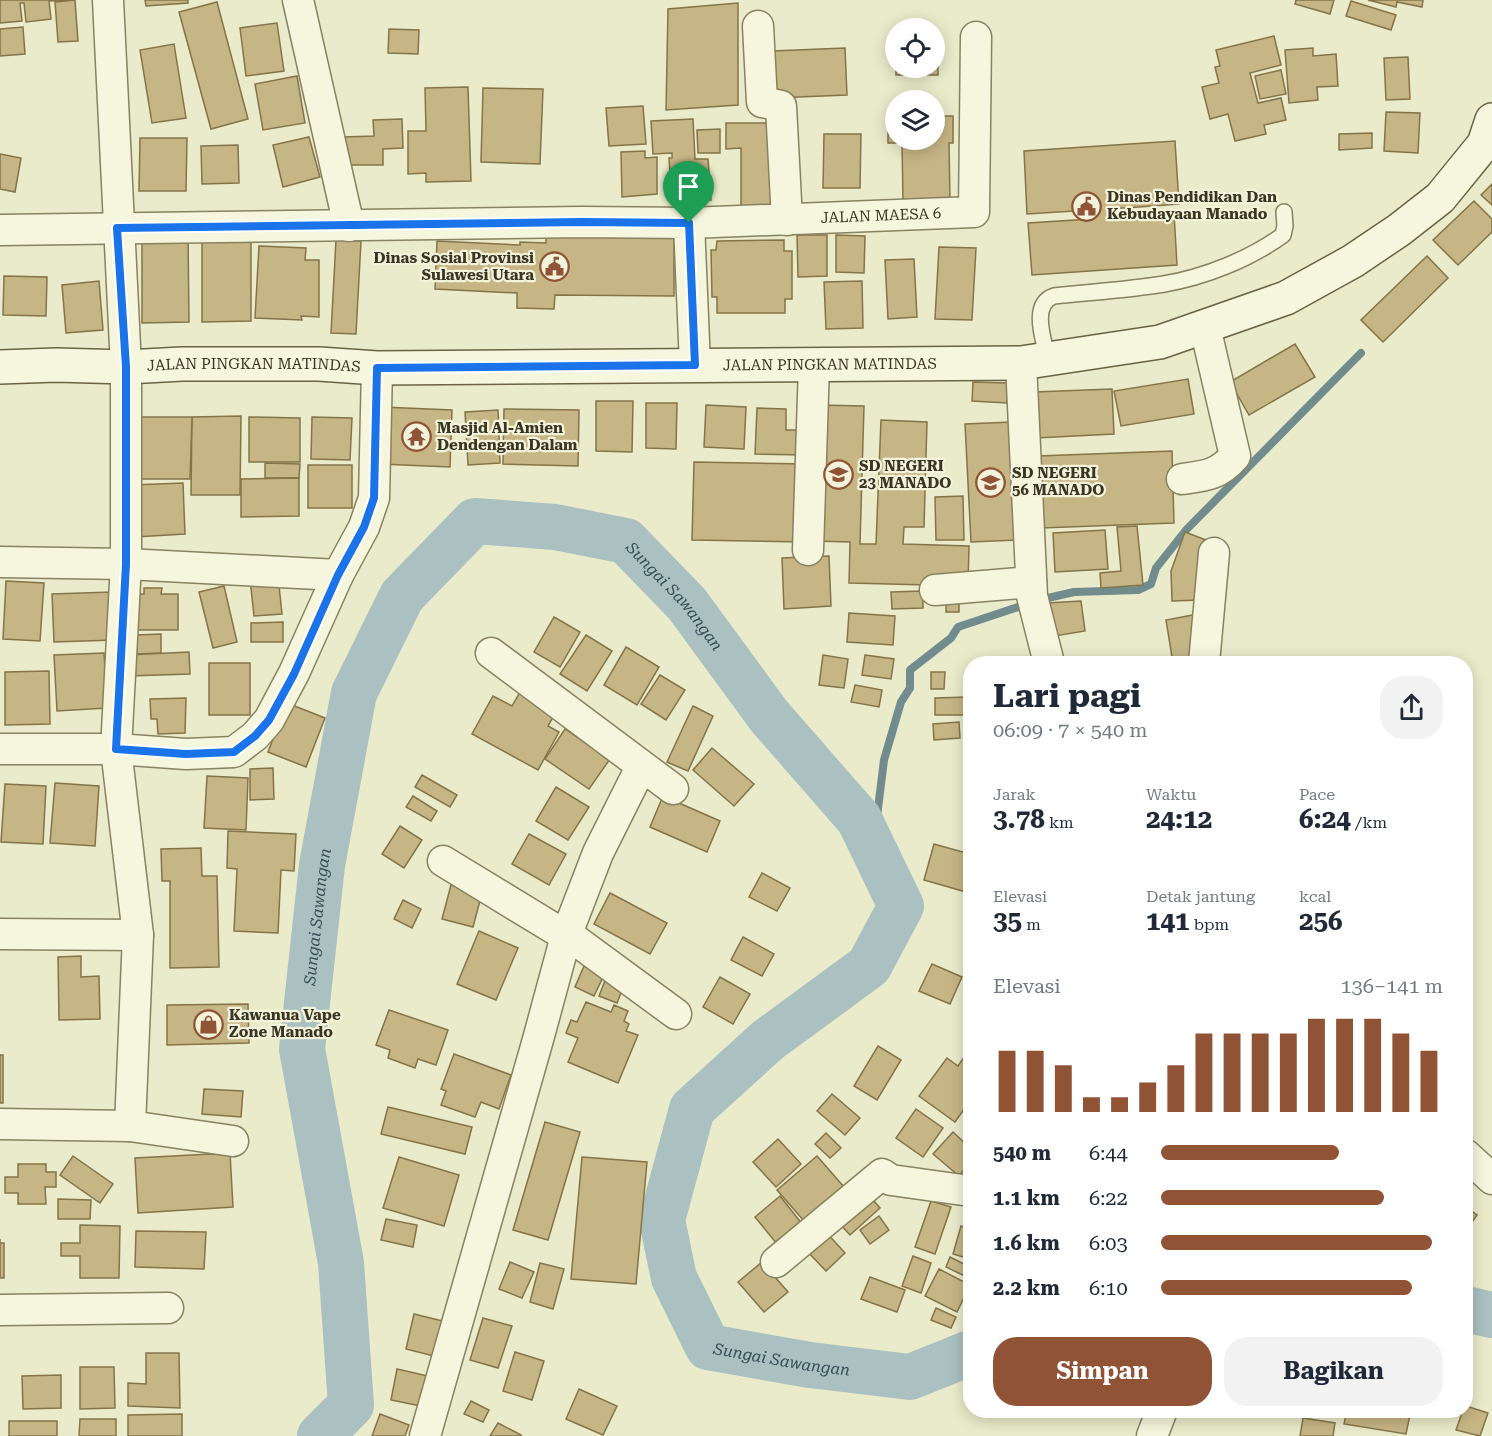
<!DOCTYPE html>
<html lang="id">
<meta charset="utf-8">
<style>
body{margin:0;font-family:"Roboto Serif",serif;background:#f2f2f3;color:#1f2937;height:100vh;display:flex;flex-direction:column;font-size:22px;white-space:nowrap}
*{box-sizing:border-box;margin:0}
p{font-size:20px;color:#747a83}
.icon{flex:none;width:33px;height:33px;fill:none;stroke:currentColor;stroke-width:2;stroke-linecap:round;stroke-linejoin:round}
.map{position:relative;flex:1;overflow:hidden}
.details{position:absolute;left:963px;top:656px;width:510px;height:762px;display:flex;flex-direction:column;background:#fff;border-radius:24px;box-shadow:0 3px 15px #0003}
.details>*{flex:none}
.fabs{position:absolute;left:885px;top:18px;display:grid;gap:12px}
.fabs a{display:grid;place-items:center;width:60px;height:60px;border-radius:50%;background:#fff;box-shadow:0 3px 15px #0003;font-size:30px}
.pin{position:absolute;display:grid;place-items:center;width:51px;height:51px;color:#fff;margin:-62px -26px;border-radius:50% 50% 50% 0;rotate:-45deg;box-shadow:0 0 6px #0007}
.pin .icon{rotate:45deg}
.round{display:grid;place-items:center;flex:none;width:63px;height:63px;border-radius:24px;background:#f2f2f3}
.head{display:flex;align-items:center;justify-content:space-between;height:102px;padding:0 30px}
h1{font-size:33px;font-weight:700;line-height:45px}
.stats{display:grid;grid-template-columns:repeat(3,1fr);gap:9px;height:102px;padding:6px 30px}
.stats div{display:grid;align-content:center}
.stats b{font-size:26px;font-weight:700}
.stats small{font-size:16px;font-weight:400}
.stats p{font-size:16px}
.chart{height:168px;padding:12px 30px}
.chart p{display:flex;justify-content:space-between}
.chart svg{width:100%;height:108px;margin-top:6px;stroke:#905336;stroke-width:6}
.cta{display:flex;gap:12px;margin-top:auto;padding:12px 30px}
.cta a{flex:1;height:69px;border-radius:24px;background:#905336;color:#fff;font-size:24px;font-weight:700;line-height:69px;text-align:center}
.cta a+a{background:#f2f2f3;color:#1f2937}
ul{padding:0 30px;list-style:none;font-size:20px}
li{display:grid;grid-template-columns:96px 72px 1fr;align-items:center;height:45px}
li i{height:15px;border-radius:8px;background:#905336}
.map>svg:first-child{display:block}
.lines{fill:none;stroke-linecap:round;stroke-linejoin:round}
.stream{stroke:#728c8e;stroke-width:8}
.river{stroke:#abc0c0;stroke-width:46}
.building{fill:#c6b585;stroke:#847448;stroke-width:1.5}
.lane-casing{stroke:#878260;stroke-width:18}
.street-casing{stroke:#878260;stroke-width:33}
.secondary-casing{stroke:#696343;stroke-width:36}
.lane{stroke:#f6f6de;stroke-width:15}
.street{stroke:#f6f6de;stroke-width:30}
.secondary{stroke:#f6f6de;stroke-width:33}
.route-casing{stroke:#fff;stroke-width:12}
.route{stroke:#1a73e8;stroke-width:8}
.labels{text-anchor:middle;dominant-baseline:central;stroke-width:4.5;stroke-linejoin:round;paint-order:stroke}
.poi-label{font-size:15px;font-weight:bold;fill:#393522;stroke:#f2f3da;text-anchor:start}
.street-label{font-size:15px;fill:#393522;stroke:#f2f3da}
.water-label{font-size:16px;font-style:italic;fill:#334d57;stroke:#f2f3da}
</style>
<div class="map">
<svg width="1492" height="1436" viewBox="0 0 1492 1436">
<rect width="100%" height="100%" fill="#eaebcb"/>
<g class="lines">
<g class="stream">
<polyline points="1039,600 1074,592 1138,590 1151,584 1156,568 1187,529 1361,353"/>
<polyline points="873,849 884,760 901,702 910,688 910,670 951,638 958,627 1027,604"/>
</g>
<g class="river">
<polyline points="1466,1309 1492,1315"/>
<path id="s1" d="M320 1436 351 1405 341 1263 302 1049 322 865 354 693 402 596 475 521 555 527 626 541 687 604 769 716 859 819 901 906 869 966 768 1040 692 1109 662 1220 674 1278 708 1347 810 1365 910 1377 970 1353"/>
</g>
</g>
<g class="building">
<polygon points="0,0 75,0 49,1 51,19 26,22 24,3 20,3 22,21 0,23"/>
<polygon points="75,0 78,41 58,42 55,2"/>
<polygon points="145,0 188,0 188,3 146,6"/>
<polygon points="1296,0 1334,0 1330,14 1295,4"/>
<polygon points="1368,0 1423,0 1422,7 1397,2 1396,7"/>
<polygon points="1351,1 1396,15 1391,30 1346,16"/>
<polygon points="217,2 248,119 211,129 179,12"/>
<polygon points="738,3 738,105 666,110 668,9"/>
<polygon points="277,23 284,71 246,76 240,28"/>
<polygon points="23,27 25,54 0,56 0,29"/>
<polygon points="389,29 419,30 418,54 388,53"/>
<polygon points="1274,36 1281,65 1250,73 1258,103 1281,98 1286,120 1264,125 1266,134 1235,141 1228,114 1210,119 1202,87 1219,83 1215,67 1220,66 1216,50"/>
<polygon points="174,44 186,118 152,123 140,50"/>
<polygon points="845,48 847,95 774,98 772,51"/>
<polygon points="1313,48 1313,56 1336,54 1338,86 1317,87 1318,100 1289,103 1285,50"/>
<polygon points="934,49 938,49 938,75 896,75 896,68 934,68"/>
<polygon points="1408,57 1410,99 1386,100 1384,58"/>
<polygon points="1281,70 1286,94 1260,99 1255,76"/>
<polygon points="297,76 305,123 263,130 255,84"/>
<polygon points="468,87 471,181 426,182 426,173 408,174 408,131 426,131 425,88"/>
<polygon points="483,88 543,89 540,164 481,162"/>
<polygon points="643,106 646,144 609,146 606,108"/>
<polygon points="1386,112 1420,113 1418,153 1384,151"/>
<polygon points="934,116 953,116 953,143 949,143 950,200 903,201 902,143 888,143 888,117 896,117 896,140 934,140"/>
<polygon points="402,119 403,148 383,149 383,165 344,165 343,137 374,136 373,120"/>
<polygon points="693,119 695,159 708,159 711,200 672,203 669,158 672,158 672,153 653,154 651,121"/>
<polygon points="726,123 773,123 774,207 741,207 741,148 726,149"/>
<polygon points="720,129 720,153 698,153 697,130"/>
<polygon points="1372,133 1372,148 1339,150 1339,134"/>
<polygon points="824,134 861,134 860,188 823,188"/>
<polygon points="309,137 320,177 283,187 273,145"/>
<polygon points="140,138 187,138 186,191 139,191"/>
<polygon points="1175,141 1179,204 1111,209 1112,217 1174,213 1177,265 1032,275 1028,223 1091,219 1090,210 1027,214 1024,151"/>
<polygon points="238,145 239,183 202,184 201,146"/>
<polygon points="645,151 645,158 657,157 657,194 622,197 621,152"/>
<polygon points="0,154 21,158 15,192 0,189"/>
<polygon points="1492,184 1492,205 1481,195"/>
<polygon points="1474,201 1492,219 1492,232 1458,265 1433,240"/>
<polygon points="546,229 674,231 674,296 555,295 554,309 517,308 517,293 435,289 437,241 520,245 520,242 546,243"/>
<polygon points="188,232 189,322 142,323 142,233"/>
<polygon points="797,235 827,235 827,276 798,277"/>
<polygon points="836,235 865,236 864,273 836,272"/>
<polygon points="202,236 251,236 251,321 202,322"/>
<polygon points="336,240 361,241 356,334 331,333"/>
<polygon points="784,240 784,251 792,251 792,299 785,299 785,313 717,313 717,297 712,297 711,250 716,250 717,241"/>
<polygon points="259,246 306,248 305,260 319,260 319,317 301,316 302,320 255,318"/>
<polygon points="939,247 976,248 972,320 935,319"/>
<polygon points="1427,256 1448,278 1383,342 1361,320"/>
<polygon points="914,259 917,317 888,319 885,260"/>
<polygon points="4,276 47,277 46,316 3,315"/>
<polygon points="99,281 103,330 66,333 62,285"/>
<polygon points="862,281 863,328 826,329 824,282"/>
<polygon points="1295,344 1315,377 1249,415 1230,382"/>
<polygon points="1188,379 1194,414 1121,426 1114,391"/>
<polygon points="973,382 1008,383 1007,403 972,401"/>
<polygon points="1112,389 1114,434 1036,438 1034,392"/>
<polygon points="596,401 633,401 632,452 596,451"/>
<polygon points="646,403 677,403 676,449 646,448"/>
<polygon points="706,405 746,407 744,449 704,447"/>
<polygon points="817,405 864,406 860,544 876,544 881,420 927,422 924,527 904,527 903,544 969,546 968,586 849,583 850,542 813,541"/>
<polygon points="382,407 452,410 450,467 380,464"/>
<polygon points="757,408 786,409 786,430 808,430 807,455 755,454"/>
<polygon points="504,409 579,410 578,466 503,464"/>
<polygon points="498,410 500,463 468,465 465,412"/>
<polygon points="241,416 240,495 191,495 192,417"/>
<polygon points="134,417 192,417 190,479 135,479"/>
<polygon points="249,417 300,418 300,462 249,462"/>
<polygon points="312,417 352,418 350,460 311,459"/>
<polygon points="1012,422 1018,540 971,542 965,424"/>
<polygon points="1172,451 1174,523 1041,528 1038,456"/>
<polygon points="694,462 805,464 803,542 692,540"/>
<polygon points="265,463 300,464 299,478 265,478"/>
<rect x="308" y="465" width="44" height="43"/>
<polygon points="299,478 299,516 241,517 241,479"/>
<polygon points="183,483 185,534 135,537 132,485"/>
<polygon points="963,496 964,540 936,540 935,497"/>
<polygon points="1137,526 1143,585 1101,588 1100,573 1121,571 1117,527"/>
<polygon points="1105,530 1108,569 1055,572 1053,533"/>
<polygon points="1185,532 1206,540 1200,600 1172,601 1171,571"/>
<polygon points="829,556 831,606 784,609 782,558"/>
<polygon points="278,576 282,614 254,616 250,579"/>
<polygon points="6,581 44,583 40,641 3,639"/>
<polygon points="224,586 237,642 213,648 199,592"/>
<polygon points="144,588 162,588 161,594 178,594 178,630 137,630 138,594 144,594"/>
<polygon points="923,591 923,608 892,609 891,592"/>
<polygon points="112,592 114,640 54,642 52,594"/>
<rect x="946" y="593" width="13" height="19"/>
<polygon points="1081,601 1085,631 1055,636 1047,603"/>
<polygon points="849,613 895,616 893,645 847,642"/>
<polygon points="1198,614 1196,663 1173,663 1166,620"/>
<polygon points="554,617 580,632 560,667 534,652"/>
<polygon points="283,622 283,642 251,642 251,623"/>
<polygon points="161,634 161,653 137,654 136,635"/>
<polygon points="586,635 612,651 587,691 560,674"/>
<polygon points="626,647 659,667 637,705 604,685"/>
<polygon points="189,652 190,674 128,676 127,655"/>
<polygon points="104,653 107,708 57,711 54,655"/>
<polygon points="823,655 848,659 844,688 819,685"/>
<polygon points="865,655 894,659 891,679 862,675"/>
<rect x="209" y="663" width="41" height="52"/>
<polygon points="49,671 50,724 5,725 5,672"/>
<polygon points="931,672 945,672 944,689 931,689"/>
<polygon points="660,675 685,690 666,720 641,704"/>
<polygon points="855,685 882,690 879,707 851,702"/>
<polygon points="520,692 556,712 548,726 559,732 538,770 472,734 493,696 512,706"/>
<polygon points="967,697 967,715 935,715 935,698"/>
<polygon points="186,698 185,733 158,734 157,719 151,719 150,699"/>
<polygon points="287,703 325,718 306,767 268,752"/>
<polygon points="693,706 713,716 688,771 667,762"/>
<polygon points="959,722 960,738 934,740 933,724"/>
<polygon points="565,729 610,759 589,789 545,759"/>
<polygon points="712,748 754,784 734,806 693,770"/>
<polygon points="273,768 274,799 250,800 250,769"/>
<polygon points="422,775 457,795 450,807 415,787"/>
<polygon points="207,776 248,778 246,830 204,828"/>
<polygon points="55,783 99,786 95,846 50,843"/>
<polygon points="5,784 46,786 43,844 1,842"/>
<polygon points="556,787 589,807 568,840 536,821"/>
<polygon points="413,796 437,811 431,821 406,807"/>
<polygon points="663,796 720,821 707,852 650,827"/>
<polygon points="400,826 422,840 404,868 382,854"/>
<polygon points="228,831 296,834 294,871 281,870 278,933 234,931 237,869 227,868"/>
<polygon points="529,834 566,854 549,885 512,864"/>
<polygon points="934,844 970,854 970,876 966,892 924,880"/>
<polygon points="201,848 202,876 217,876 219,967 170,968 170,881 162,881 161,849"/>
<polygon points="762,873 790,888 777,911 749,897"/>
<polygon points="451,885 482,893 473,927 442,919"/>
<polygon points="610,893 667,923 650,954 594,924"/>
<polygon points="403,900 421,909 412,928 394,919"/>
<polygon points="479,931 518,948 496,1000 457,984"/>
<polygon points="743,937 774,954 762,976 731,960"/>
<polygon points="81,956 81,977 99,976 100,1019 59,1020 58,957"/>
<polygon points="932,964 962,977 950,1004 919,991"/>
<polygon points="584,966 604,975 594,996 575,987"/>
<polygon points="608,973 626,980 617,1003 599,996"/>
<polygon points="720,977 750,994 733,1024 703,1007"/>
<polygon points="586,1002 611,1012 614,1005 628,1011 624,1021 629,1024 626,1031 638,1035 618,1083 568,1062 578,1038 566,1033 571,1020 577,1022"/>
<polygon points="248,1004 249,1043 167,1045 167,1005"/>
<polygon points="389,1010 448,1030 436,1065 418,1059 415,1068 388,1058 390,1050 376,1045"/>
<polygon points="878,1046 901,1060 877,1100 854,1086"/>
<polygon points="969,1050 970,1052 970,1101 955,1122 919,1096 947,1058 958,1066"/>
<polygon points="454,1054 511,1075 499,1109 481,1102 475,1117 441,1105 446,1091 441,1089"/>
<rect x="0" y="1055" width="3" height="48"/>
<polygon points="204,1089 243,1091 241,1117 202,1114"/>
<polygon points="832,1094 860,1118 845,1135 817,1111"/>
<polygon points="388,1107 472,1127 465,1154 381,1134"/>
<polygon points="916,1109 943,1128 923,1157 896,1138"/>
<polygon points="545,1122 580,1132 548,1240 513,1230"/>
<polygon points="953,1132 970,1148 970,1162 959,1176 933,1154"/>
<polygon points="826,1133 841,1148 830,1158 815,1144"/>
<polygon points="778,1139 801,1164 776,1187 753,1162"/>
<polygon points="230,1153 233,1207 138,1213 135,1158"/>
<polygon points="73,1156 113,1184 100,1203 60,1175"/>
<polygon points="817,1156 844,1187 804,1221 777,1190"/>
<polygon points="399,1157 459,1175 444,1226 383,1208"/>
<polygon points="582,1157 647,1162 636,1284 571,1279"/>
<polygon points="18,1164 46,1164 46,1172 56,1172 56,1187 45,1187 46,1204 18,1204 18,1193 5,1193 5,1177 18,1177"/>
<polygon points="867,1193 880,1208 850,1235 836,1220"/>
<polygon points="780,1196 802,1224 777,1244 755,1217"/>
<polygon points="58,1199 91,1200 90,1219 58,1219"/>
<polygon points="931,1201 951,1207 935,1254 915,1247"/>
<polygon points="1466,1207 1477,1215 1466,1231"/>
<polygon points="879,1216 889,1230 870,1244 860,1230"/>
<polygon points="386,1219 417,1225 413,1247 381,1240"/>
<polygon points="80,1225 120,1226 119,1278 80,1278 80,1256 61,1256 61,1243 80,1243"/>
<polygon points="961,1226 970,1229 970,1259 953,1254"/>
<polygon points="136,1231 206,1232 204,1269 135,1267"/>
<polygon points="825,1231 845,1253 826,1271 805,1249"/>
<polygon points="0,1239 0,1243 4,1243 4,1278 0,1278"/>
<polygon points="913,1256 931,1263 921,1293 902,1286"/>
<polygon points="950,1257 970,1267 969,1278 946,1267"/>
<polygon points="510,1262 534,1272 522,1298 499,1289"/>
<polygon points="762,1262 788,1292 764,1312 738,1282"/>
<polygon points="540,1263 564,1269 553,1309 530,1302"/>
<polygon points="939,1269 970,1285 957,1312 925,1296"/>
<polygon points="870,1277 905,1290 897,1312 861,1299"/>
<polygon points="936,1308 956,1317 951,1328 931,1320"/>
<polygon points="414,1314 447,1322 438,1357 406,1349"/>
<polygon points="483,1318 512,1326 498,1368 470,1360"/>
<polygon points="515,1352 544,1361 532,1400 503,1391"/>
<polygon points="146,1353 179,1353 180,1408 128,1406 128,1383 146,1384"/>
<polygon points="80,1367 114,1367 115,1408 80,1409"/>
<polygon points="397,1369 428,1376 421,1406 391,1400"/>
<polygon points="61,1375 61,1408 23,1409 22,1376"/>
<polygon points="579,1389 617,1406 603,1435 566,1419"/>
<polygon points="471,1401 489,1410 483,1422 464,1414"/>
<polygon points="1466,1406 1488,1413 1480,1436 1456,1430 1463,1410 1466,1410"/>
<polygon points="1347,1410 1411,1410 1406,1434 1344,1424"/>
<polygon points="182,1414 182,1436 128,1436 128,1415"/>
<polygon points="380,1414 409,1425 405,1436 372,1436"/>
<polygon points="1303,1418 1335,1423 1333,1436 1300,1436"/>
<polygon points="80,1419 116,1419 116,1436 79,1436"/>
<rect x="9" y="1421" width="48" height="15"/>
<polygon points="498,1423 521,1435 521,1436 490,1436"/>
</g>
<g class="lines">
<defs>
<path id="lane" d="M1048 360C1044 341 1030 304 1054 296 1091 292 1128 290 1164 284 1205 277 1250 259 1283 235L1285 226 1284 212"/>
<g id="street">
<polyline points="108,0 126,367 126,564 116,749 138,935 130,1126"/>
<polyline points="298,0 349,226"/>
<polyline points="758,26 762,102 781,106 787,220"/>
<path id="s2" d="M689 223 974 212 976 37"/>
<polyline points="0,230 581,222 689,223 695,365"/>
<polyline points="1021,363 1032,596 1049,663"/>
<path d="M1182 479C1205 476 1219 475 1235 456L1205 327"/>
<polyline points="808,550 814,365"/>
<polyline points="0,562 126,564 338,575"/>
<polyline points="935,590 1031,582"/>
<polyline points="491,653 673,789"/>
<polyline points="1204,663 1214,553"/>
<polyline points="0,749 116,749 186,754 234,752 255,736 269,720 294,673 338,575 364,527 374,498 377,368"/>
<polyline points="443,861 566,936 598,853 641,767"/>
<polyline points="0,934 138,935"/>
<polyline points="0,1124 130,1126 233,1141"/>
<polyline points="1466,1155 1492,1179"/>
<polyline points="776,1262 882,1174 891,1180 970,1191"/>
<polyline points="0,1310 168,1308"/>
<polyline points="425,1436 539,1036 566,936 578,942 676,1014"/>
<polyline points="1152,1436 1162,1410"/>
</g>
<g id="secondary">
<path id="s3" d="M0 367 56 365 126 367 182 364H319L377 368 1021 363 1160 342 1286 298 1353 261 1399 230 1440 198 1484 144 1492 120"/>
</g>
</defs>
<use href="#lane" class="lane-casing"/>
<use href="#street" class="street-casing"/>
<use href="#secondary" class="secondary-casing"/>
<use href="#lane" class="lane"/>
<use href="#street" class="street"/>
<use href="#secondary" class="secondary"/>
</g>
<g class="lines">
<defs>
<polygon id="route" points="581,222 689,223 695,365 377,368 374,498 364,527 338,575 294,674 269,720 255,736 234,752 186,754 116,749 126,564 126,367 117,228"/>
</defs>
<use href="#route" class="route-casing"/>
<use href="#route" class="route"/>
</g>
<defs>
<symbol id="civic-ring" viewBox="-11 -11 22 22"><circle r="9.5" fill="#f2f3da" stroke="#905336" stroke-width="1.5"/><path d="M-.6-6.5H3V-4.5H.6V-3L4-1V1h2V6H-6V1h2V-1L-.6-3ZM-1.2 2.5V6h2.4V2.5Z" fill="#905336"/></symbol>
<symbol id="temple-ring" viewBox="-11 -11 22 22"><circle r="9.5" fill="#f2f3da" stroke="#905336" stroke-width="1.5"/><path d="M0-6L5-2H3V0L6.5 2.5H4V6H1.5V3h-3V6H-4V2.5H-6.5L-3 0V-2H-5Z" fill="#905336"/></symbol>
<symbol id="school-ring" viewBox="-11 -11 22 22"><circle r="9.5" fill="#f2f3da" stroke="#905336" stroke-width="1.5"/><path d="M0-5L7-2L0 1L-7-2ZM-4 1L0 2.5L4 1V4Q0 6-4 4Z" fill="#905336"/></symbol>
<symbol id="shop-ring" viewBox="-11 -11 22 22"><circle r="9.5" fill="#f2f3da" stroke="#905336" stroke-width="1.5"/><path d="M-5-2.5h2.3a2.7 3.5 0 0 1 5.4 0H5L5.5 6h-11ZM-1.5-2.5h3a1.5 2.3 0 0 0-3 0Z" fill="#905336"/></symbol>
</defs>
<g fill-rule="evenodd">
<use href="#civic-ring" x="1070" y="190" width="33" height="33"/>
<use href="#civic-ring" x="538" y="250" width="33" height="33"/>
<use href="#temple-ring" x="400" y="420" width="33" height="33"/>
<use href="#school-ring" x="822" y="458" width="33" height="33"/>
<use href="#school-ring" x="974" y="466" width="33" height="33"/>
<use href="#shop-ring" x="192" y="1008" width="33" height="33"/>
</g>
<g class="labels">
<g class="poi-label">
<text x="1107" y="197">Dinas Pendidikan Dan<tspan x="1107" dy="17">Kebudayaan Manado</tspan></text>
<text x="534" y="258" text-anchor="end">Dinas Sosial Provinsi<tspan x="534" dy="17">Sulawesi Utara</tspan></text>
<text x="437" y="428">Masjid Al-Amien<tspan x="437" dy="17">Dendengan Dalam</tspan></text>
<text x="859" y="466">SD NEGERI<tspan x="859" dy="17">23 MANADO</tspan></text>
<text x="1012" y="473">SD NEGERI<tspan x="1012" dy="17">56 MANADO</tspan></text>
<text x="229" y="1015">Kawanua Vape<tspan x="229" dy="17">Zone Manado</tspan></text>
</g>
<g class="street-label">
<text stroke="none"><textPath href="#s2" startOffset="192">JALAN MAESA 6</textPath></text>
<text stroke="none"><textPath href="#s3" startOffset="830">JALAN PINGKAN MATINDAS</textPath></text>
<text stroke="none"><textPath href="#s3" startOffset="254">JALAN PINGKAN MATINDAS</textPath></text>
</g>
<g class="water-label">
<text stroke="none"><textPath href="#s1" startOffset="1203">Sungai Sawangan</textPath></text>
<text stroke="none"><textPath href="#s1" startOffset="537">Sungai Sawangan</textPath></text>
<text stroke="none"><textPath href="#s1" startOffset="2211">Sungai Sawangan</textPath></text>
</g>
</g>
</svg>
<div class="fabs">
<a><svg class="icon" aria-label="locate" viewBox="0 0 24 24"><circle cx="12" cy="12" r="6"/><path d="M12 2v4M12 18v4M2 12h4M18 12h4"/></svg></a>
<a><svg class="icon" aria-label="layers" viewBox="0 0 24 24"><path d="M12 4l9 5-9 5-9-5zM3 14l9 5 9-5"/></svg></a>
</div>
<div class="pin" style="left:689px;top:223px;background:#1e9e55"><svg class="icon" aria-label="arrive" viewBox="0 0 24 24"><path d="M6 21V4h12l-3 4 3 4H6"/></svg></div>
<section class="details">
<div class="head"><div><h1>Lari pagi</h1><p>06:09 · 7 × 540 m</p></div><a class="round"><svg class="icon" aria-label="share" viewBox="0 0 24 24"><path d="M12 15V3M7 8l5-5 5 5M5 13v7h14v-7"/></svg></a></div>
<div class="stats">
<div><p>Jarak</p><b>3.78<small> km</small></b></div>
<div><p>Waktu</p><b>24:12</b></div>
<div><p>Pace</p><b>6:24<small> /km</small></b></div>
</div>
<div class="stats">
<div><p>Elevasi</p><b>35<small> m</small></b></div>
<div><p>Detak jantung</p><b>141<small> bpm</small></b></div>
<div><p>kcal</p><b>256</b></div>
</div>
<div class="chart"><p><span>Elevasi</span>136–141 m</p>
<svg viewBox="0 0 160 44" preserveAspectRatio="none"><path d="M5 44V19M15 44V19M25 44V25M35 44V38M45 44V38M55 44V32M65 44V25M75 44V12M85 44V12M95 44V12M105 44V12M115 44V6M125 44V6M135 44V6M145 44V12M155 44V19"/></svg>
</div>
<ul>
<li><b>540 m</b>6:44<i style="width:63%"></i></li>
<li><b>1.1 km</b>6:22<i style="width:79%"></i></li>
<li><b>1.6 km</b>6:03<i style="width:96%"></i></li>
<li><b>2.2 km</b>6:10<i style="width:89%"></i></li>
</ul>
<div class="cta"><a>Simpan</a><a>Bagikan</a></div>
</section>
</div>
